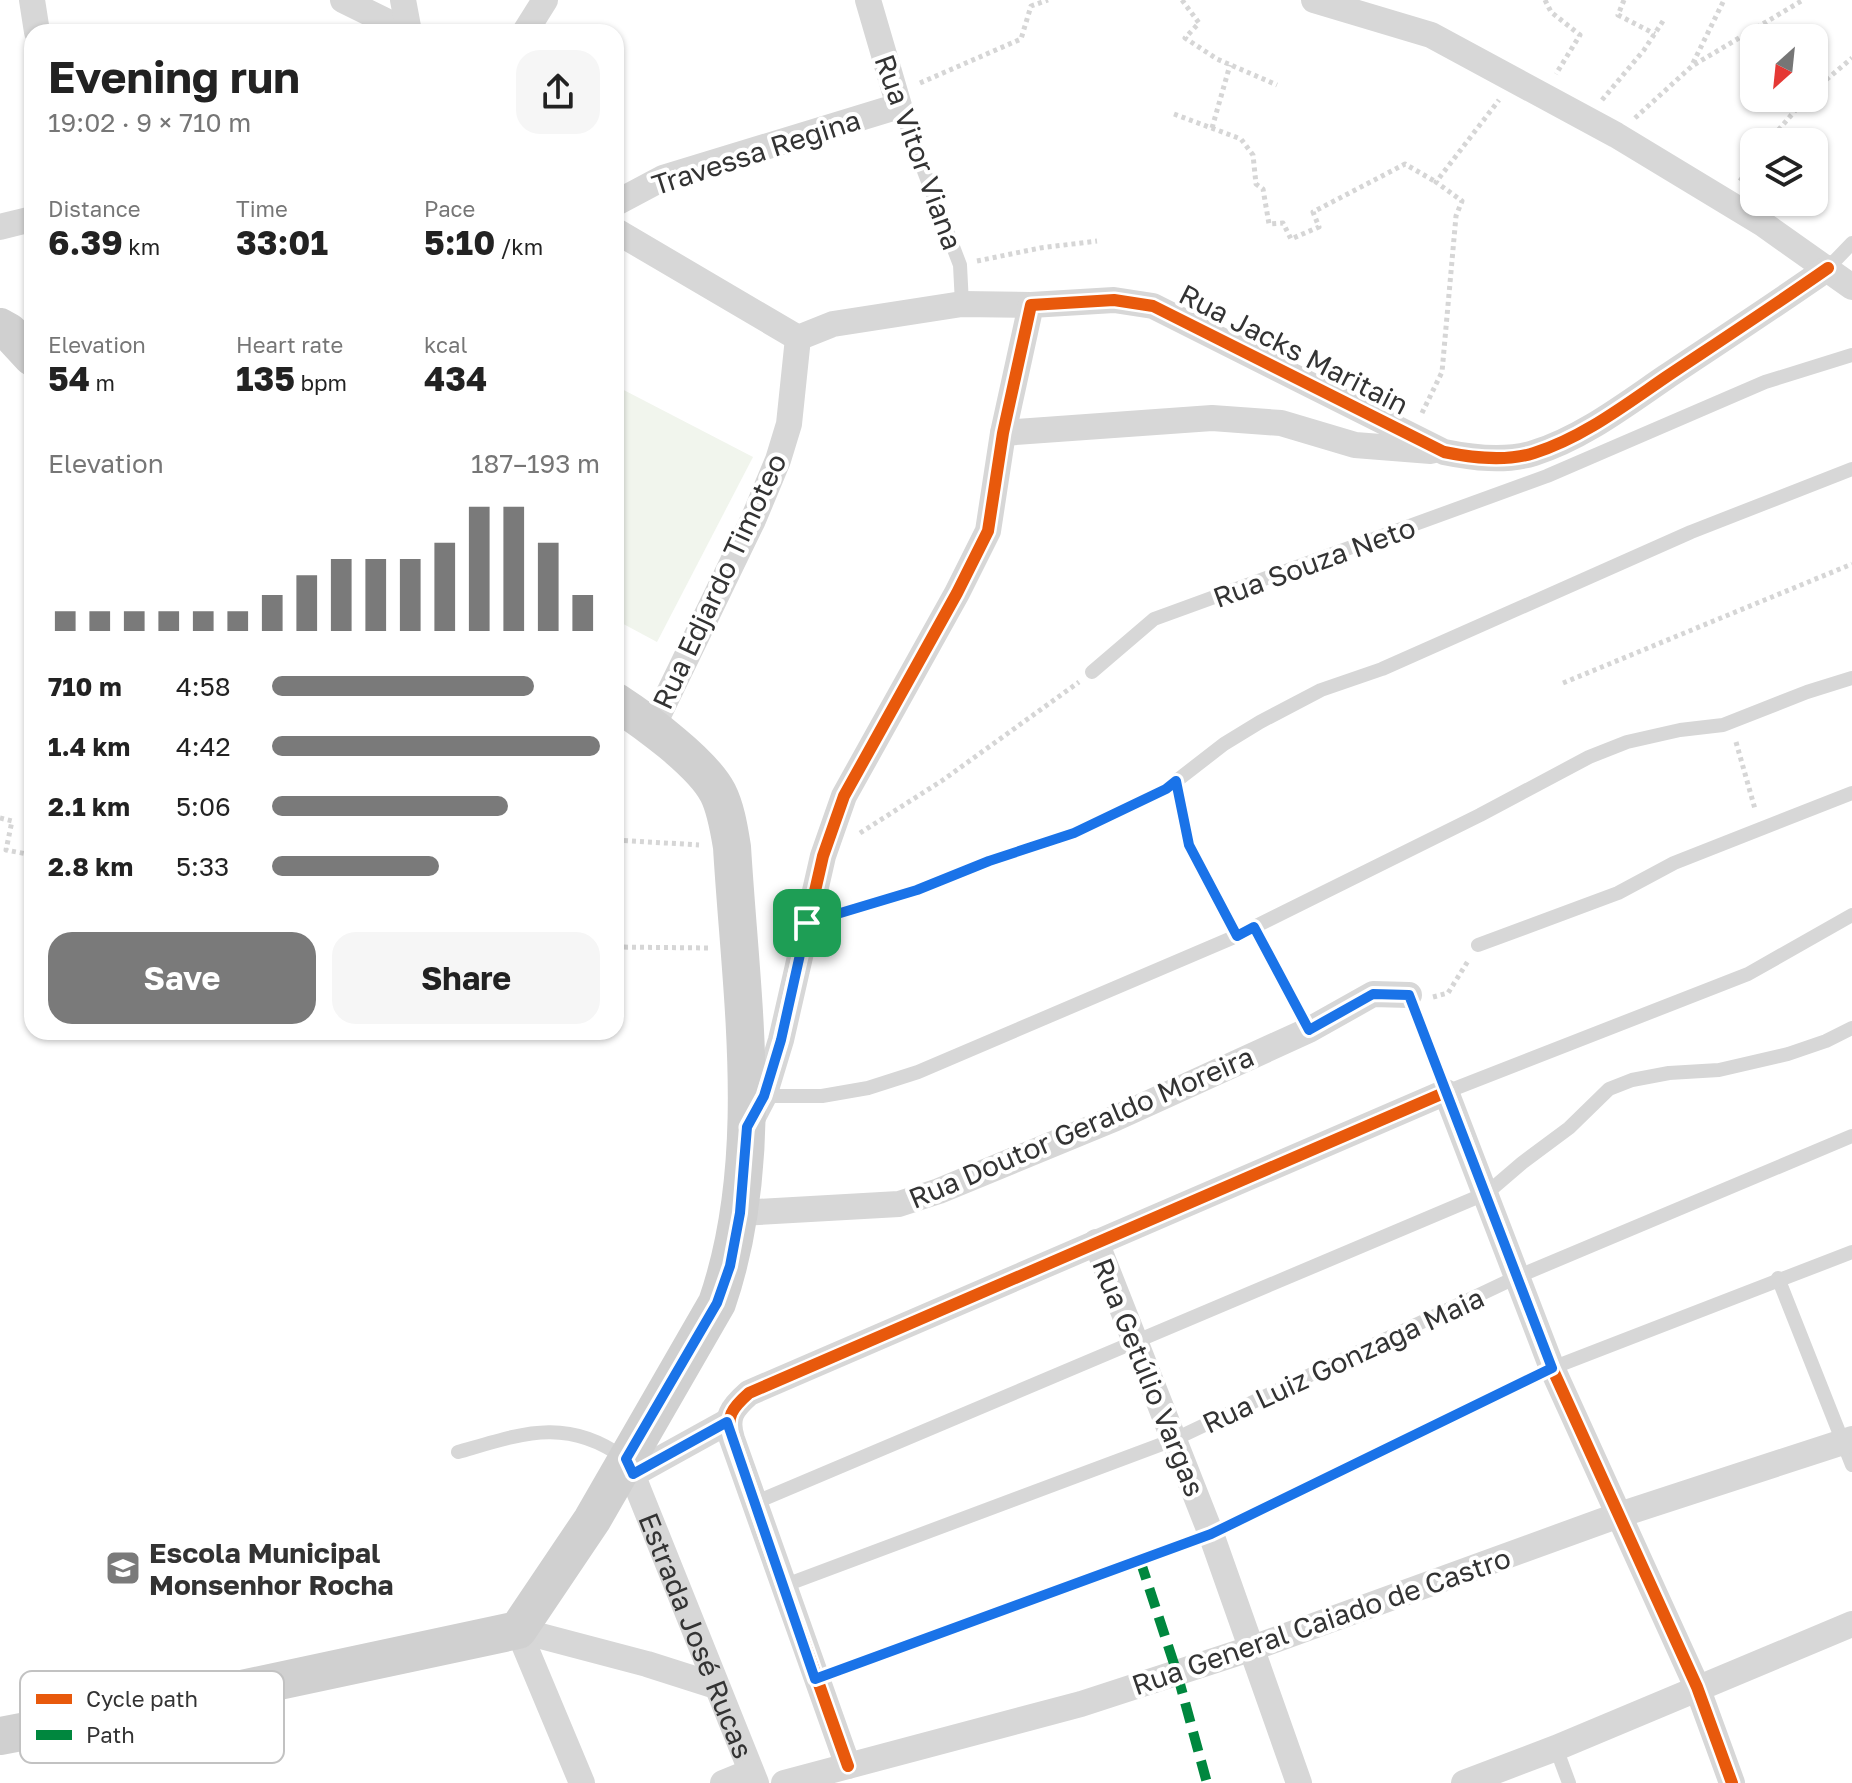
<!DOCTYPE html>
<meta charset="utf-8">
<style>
body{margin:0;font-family:"Golos Text",sans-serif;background:#f6f6f6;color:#222;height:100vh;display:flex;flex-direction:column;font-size:30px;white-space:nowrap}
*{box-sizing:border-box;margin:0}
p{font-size:26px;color:#767676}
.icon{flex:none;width:44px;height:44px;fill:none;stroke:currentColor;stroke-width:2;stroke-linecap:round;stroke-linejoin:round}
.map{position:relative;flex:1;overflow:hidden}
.sheet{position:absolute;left:24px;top:24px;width:600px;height:1016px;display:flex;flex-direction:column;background:#fff;border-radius:24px;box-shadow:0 2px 6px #0004}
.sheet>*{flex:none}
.needle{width:52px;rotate:207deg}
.fabs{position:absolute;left:1740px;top:24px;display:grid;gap:16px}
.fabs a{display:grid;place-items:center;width:88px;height:88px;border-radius:16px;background:#fff;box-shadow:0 2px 6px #0004;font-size:40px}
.pin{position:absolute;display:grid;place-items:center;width:68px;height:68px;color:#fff;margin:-34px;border-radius:16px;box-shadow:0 4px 12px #0006}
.round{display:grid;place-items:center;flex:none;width:84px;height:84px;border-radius:24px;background:#f6f6f6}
.headline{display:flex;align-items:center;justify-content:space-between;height:136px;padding:0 24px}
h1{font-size:44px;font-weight:700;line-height:60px}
.stats{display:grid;grid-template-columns:repeat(3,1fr);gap:12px;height:136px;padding:8px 24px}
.stats div{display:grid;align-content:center}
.stats b{font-size:34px;font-weight:700}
.stats small{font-size:22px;font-weight:400}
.stats p{font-size:22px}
.chart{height:224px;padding:16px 24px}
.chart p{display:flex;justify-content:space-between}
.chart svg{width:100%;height:144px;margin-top:8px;stroke:#7a7a7a;stroke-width:6}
.primary-button{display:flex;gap:16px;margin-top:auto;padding:16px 24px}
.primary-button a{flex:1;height:92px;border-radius:24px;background:#7a7a7a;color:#fff;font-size:32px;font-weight:700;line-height:92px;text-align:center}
.primary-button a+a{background:#f6f6f6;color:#222}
ul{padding:0 24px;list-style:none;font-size:26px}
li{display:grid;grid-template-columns:128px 96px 1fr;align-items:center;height:60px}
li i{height:20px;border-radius:10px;background:#7a7a7a}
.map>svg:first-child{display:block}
.grass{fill:#f1f5ed}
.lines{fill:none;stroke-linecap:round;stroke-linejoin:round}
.path{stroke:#d6d6d6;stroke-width:5;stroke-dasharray:4 4;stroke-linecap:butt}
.lane{stroke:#d7d7d7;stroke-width:14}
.street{stroke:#d7d7d7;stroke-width:26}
.secondary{stroke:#d0d0d0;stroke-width:38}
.quiet{stroke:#00873e;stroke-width:10;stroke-dasharray:20 10;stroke-linecap:butt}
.cycleway-casing{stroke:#fff;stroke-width:17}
.cycleway{stroke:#e8590c;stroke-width:12}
.route-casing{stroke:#fff;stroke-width:16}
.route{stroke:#1a73e8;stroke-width:10}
.labels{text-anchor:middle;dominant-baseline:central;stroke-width:8;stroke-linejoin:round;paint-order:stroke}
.street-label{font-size:28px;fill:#333;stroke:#fff}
.poi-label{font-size:28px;font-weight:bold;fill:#333;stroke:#fff;text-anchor:start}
.key{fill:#fff;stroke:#c2c2c2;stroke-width:2}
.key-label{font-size:22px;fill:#333}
</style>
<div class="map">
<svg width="1852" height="1783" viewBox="0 0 1852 1783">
<rect width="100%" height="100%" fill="#fff"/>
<polygon class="grass" points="616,386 753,457 657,642 616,620"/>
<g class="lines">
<g class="path">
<polyline points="1182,0 1199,23 1185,38 1217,59 1277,85"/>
<polyline points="1545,0 1551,12 1580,35 1556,74"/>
<polyline points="1624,0 1618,15 1655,34"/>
<polyline points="1693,63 1724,0"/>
<polyline points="920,83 1021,39 1031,6 1048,0"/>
<polyline points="1814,90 1852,58"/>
<polyline points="1602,100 1644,50 1663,21"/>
<polyline points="1174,114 1241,139 1253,155 1256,184 1263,189 1269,224 1283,223 1291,239 1319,227 1313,212 1405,164 1436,182"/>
<polyline points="1635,118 1692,66 1803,0"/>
<polyline points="1212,128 1230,65"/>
<polyline points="1768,142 1806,98"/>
<polyline points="1740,181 1754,161"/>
<polyline points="977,261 1040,248 1097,241"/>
<polyline points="1422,413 1442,372 1456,216 1462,201 1436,182 1499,100"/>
<polyline points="1563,683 1852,564"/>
<polyline points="1736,742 1755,809"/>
<polyline points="1180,801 1189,845 1229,921"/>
<polyline points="0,818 12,821 6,850 32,855"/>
<polyline points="860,833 943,780 1079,682"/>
<polyline points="616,840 699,845"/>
<polyline points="1263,942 1297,1008"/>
<polyline points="616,947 709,948"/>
<polyline points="1433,997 1448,993 1468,961"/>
<polyline points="1418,1018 1437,1068"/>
</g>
<g class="lane">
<polyline points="899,106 960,265 962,304"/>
<polyline points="1828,268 1852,243"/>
<polyline points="1092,672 1154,619 1547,476 1765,382 1852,355"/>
<polyline points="807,923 917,890 989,861 1074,833 1166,789 1224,744 1260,722 1321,690 1382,669 1691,532 1852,469"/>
<polyline points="1478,945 1618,893 1674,863 1852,793"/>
<polyline points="1446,1092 1748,974 1852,915"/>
<polyline points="764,1096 822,1096 868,1088 918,1072 1232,938 1480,815 1589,757 1627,742 1680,730 1723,725 1807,692 1852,678"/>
<polyline points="1778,1278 1852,1465"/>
<path d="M458 1452C521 1434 566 1416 624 1458"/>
<polyline points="754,1503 1487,1193 1522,1163 1569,1128 1609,1089 1632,1080 1669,1073 1719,1070 1788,1054 1826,1041 1852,1028"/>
<polyline points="783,1586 1173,1440 1519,1276 1852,1136"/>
<polyline points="815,1679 1211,1534 1552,1368 1852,1252"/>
<polyline points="1556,1748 1569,1783"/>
</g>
<g class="street">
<polyline points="32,0 37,32"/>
<polyline points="343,0 408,32"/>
<polyline points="403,0 409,32"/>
<polyline points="1314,0 1431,35 1616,135 1763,224 1852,287"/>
<polyline points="525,32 545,0"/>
<polyline points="616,203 663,178 899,106 868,0"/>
<polyline points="0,227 32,219"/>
<polyline points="616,231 798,338"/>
<polyline points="1003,433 1212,418 1281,423 1355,445 1431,451"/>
<polyline points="653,726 753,520 778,460 789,424 798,338 833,324 962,304 1031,305"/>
<path d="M751 1121 764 1096 781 1040 823 856 844 796 957 593 988 531 1003 433 1031 305 1114 300 1153 306 1444 452C1473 458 1505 462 1534 453 1582 438 1625 405 1666 377 1720 341 1775 305 1828 268"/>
<polyline points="740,1213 899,1204 939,1191 1116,1118 1309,1030 1373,994 1409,995"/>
<polyline points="1096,1242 1211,1534 1299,1783"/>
<path id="s1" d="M626 1459 756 1783"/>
<polyline points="633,1474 727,1422"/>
<polyline points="518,1630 647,1664 716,1686"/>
<polyline points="518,1630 582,1783"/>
<path d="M848 1766 732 1439C725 1417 732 1408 749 1393L1446 1092 1552 1368 1697 1687 1732 1783"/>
<polyline points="723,1783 750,1772"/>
<polyline points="784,1783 1081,1704 1250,1649 1619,1515 1852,1439"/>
<polyline points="1464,1783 1556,1748 1852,1624"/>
</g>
<g class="secondary">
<polyline points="0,327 9,332 32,357"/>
<path d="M0 1736 209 1696 518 1630 592 1520 717 1303C767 1158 741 997 732 847 729 829 726 809 718 793 702 762 645 721 616 702"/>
</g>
<polyline class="quiet" points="1140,1560 1177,1673 1207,1783"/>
<defs>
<g id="cycleway">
<path d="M747 1127 764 1096 781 1040 823 856 844 796 957 593 988 531 1003 433 1031 305 1114 300 1153 306 1444 452C1473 458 1505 462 1534 453 1582 438 1625 405 1666 377 1720 341 1775 305 1828 268"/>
<path d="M848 1766 732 1439C725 1417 732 1408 749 1393L1446 1092 1552 1368 1697 1687 1732 1783"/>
</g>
</defs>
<use href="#cycleway" class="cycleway-casing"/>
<use href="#cycleway" class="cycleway"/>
</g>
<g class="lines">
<defs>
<polygon id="route" points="1176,781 1189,845 1237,936 1254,927 1309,1030 1373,994 1409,995 1552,1368 1211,1534 815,1679 727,1422 633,1474 626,1459 717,1303 730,1266 740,1213 747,1127 764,1096 781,1040 807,923 917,890 989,861 1074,833 1166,789"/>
</defs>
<use href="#route" class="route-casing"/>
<use href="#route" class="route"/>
</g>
<defs>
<symbol id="school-square" viewBox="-11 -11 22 22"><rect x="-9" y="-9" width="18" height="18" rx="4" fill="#7a7a7a" stroke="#fff"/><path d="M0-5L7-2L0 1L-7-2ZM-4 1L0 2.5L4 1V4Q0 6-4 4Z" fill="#fff"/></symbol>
</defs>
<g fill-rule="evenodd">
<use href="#school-square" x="103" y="1548" width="40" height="40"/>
</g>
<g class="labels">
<g class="street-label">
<text transform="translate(756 152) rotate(-18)">Travessa Regina</text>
<text transform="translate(919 152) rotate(70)">Rua Vitor Viana</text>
<text transform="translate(1294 349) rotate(27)">Rua Jacks Maritain</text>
<text transform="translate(1314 562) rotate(-20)">Rua Souza Neto</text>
<text transform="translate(719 581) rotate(-65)">Rua Edjardo Timoteo</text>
<text transform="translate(1081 1127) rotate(-23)">Rua Doutor Geraldo Moreira</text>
<text transform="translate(1343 1360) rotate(-25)">Rua Luiz Gonzaga Maia</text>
<text transform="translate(1149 1377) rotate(68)">Rua Getúlio Vargas</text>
<text transform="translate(1321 1621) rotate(-19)">Rua General Caiado de Castro</text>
<text stroke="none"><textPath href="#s1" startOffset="190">Estrada José Rucas</textPath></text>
</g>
<g class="poi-label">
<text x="149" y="1552">Escola Municipal<tspan x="149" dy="32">Monsenhor Rocha</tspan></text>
</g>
</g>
<rect x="20" y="1671" width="264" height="92" rx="12" class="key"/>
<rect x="36" y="1694" width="36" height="10" fill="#e8590c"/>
<rect x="36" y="1730" width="36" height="10" fill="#00873e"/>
<g class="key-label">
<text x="86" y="1707">Cycle path</text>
<text x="86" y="1743">Path</text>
</g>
</svg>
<div class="fabs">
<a><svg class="needle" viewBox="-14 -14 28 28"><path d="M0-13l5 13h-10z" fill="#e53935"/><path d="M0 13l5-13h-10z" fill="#767676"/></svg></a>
<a><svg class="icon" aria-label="layers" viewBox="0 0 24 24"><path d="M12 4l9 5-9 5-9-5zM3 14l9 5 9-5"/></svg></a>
</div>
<div class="pin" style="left:807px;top:923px;background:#1e9e55"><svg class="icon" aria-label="arrive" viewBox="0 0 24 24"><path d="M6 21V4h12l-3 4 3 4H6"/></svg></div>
<section class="sheet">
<div class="headline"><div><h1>Evening run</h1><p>19:02 · 9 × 710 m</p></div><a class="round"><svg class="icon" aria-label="share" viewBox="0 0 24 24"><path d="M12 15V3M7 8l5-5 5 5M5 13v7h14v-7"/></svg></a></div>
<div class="stats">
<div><p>Distance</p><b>6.39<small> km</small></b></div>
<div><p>Time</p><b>33:01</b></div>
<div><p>Pace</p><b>5:10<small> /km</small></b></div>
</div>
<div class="stats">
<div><p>Elevation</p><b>54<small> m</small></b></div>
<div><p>Heart rate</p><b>135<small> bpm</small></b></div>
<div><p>kcal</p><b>434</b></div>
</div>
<div class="chart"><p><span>Elevation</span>187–193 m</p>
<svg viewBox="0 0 160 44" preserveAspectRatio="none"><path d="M5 44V38M15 44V38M25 44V38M35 44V38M45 44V38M55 44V38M65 44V33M75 44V27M85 44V22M95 44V22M105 44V22M115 44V17M125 44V6M135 44V6M145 44V17M155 44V33"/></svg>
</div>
<ul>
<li><b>710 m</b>4:58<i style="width:80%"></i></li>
<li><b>1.4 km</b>4:42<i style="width:100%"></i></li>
<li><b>2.1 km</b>5:06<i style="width:72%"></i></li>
<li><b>2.8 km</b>5:33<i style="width:51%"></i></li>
</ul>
<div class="primary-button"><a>Save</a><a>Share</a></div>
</section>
</div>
